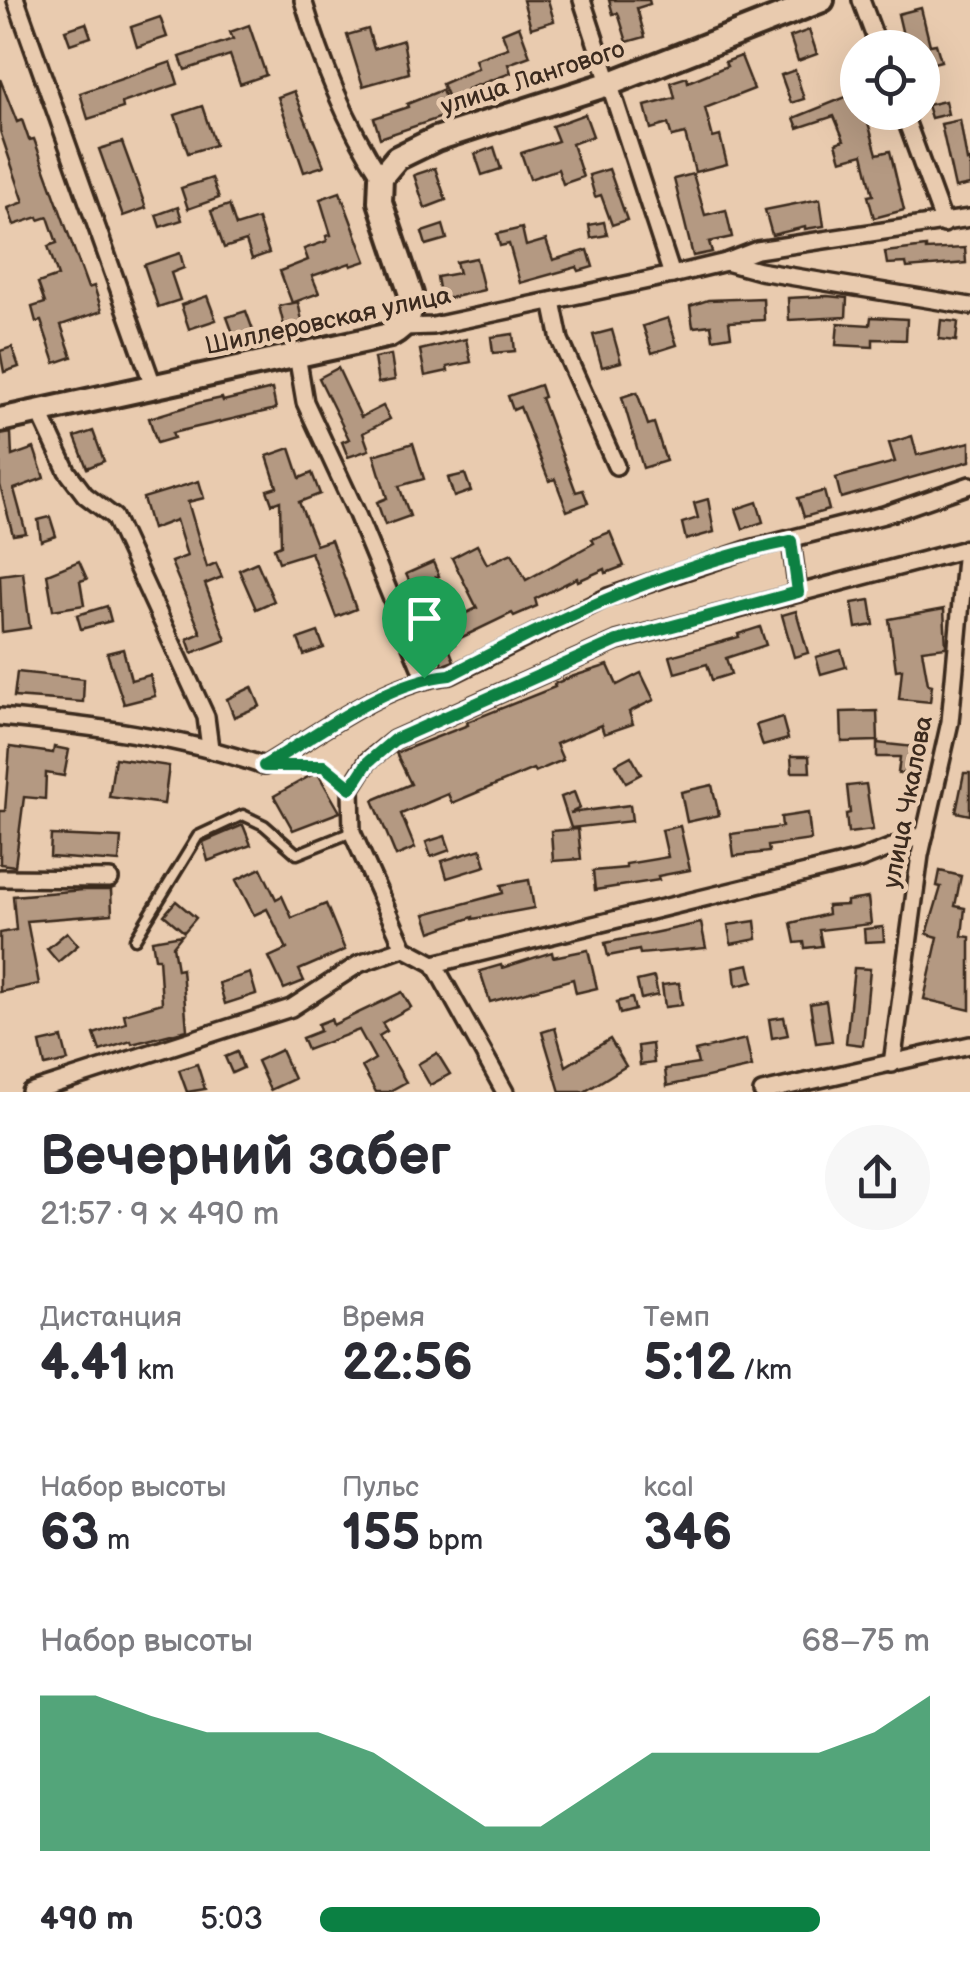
<!DOCTYPE html>
<html lang="ru">
<meta charset="utf-8">
<style>
body{margin:0;font-family:"Balsamiq Sans",sans-serif;background:#f7f7f7;color:#2b2b33;height:100vh;display:flex;flex-direction:column;font-size:38px;white-space:nowrap}
*{box-sizing:border-box;margin:0}
p{font-size:32px;color:#7c7c81}
.icon{flex:none;width:55px;height:55px;fill:none;stroke:currentColor;stroke-width:2;stroke-linecap:round;stroke-linejoin:round}
.map{position:relative;height:1092px;overflow:hidden}
.drawer{display:flex;flex-direction:column;background:#fff;flex:1}
.drawer>*{flex:none}
.fabs{position:absolute;left:840px;top:30px;display:grid;gap:20px}
.fabs a{display:grid;place-items:center;width:100px;height:100px;border-radius:50%;background:#fff;box-shadow:0 10px 40px #0002;font-size:50px}
.pin{position:absolute;display:grid;place-items:center;width:85px;height:85px;color:#fff;margin:-102px -42px;border-radius:50% 50% 50% 0;rotate:-45deg;box-shadow:0 0 10px #0007}
.pin .icon{rotate:45deg}
.round{display:grid;place-items:center;flex:none;width:105px;height:105px;border-radius:52px;background:#f7f7f7}
.summary{display:flex;align-items:center;justify-content:space-between;height:170px;padding:0 40px}
h1{font-size:55px;font-weight:800;line-height:75px}
.metrics{display:grid;grid-template-columns:repeat(3,1fr);gap:15px;height:170px;padding:10px 40px}
.metrics div{display:grid;align-content:center}
.metrics b{font-size:50px;font-weight:800}
.metrics small{font-size:28px;font-weight:400}
.metrics p{font-size:28px}
.chart{height:280px;padding:20px 40px}
.chart p{display:flex;justify-content:space-between}
.chart svg{width:100%;height:180px;margin-top:10px;fill:#0b8043;opacity:.7}
ul{padding:0 40px;list-style:none;font-size:32px}
li{display:grid;grid-template-columns:160px 120px 1fr;align-items:center;height:75px}
li i{height:25px;border-radius:12px;background:#0b8043}
.map>svg:first-child{display:block}
.building{fill:#b49982;stroke:#3b2a1e;stroke-width:2.5}
.lines{fill:none;stroke-linecap:round;stroke-linejoin:round}
.lane-casing{stroke:#3b2a1e;stroke-width:15}
.street-casing{stroke:#3b2a1e;stroke-width:22}
.secondary-casing{stroke:#3b2a1e;stroke-width:30}
.path{stroke:#3b2a1e;stroke-width:2.5;stroke-dasharray:8 8;stroke-linecap:butt}
.lane{stroke:#e9cbaf;stroke-width:8}
.street{stroke:#e9cbaf;stroke-width:15}
.secondary{stroke:#e9cbaf;stroke-width:22}
.route-casing{stroke:#fff;stroke-width:20}
.route{stroke:#0b8043;stroke-width:12}
.labels{text-anchor:middle;dominant-baseline:central;stroke-width:9;stroke-linejoin:round;paint-order:stroke}
.street-label{font-size:25px;fill:#3b2a1e;stroke:#e9cbaf}
</style>
<div class="map">
<svg width="970" height="1092" viewBox="0 0 970 1092">
<rect width="100%" height="100%" fill="#e9cbaf"/>
<filter id="ink" filterUnits="userSpaceOnUse"><feTurbulence type="fractalNoise" baseFrequency=".01" numOctaves="2"/><feDisplacementMap in="SourceGraphic" scale="20" xChannelSelector="R" yChannelSelector="G"/><feConvolveMatrix kernelMatrix="1 2 1 2 8 2 1 2 1" color-interpolation-filters="sRGB"/></filter>
<g filter="url(#ink)">
<g class="building">
<polygon points="523,0 548,0 554,21 531,28"/>
<polygon points="609,0 649,0 650,4 637,8 645,37 627,42 618,13 613,14"/>
<polygon points="921,8 930,45 936,44 941,61 922,66 922,48 906,48 898,14"/>
<polygon points="160,17 167,37 137,47 131,27"/>
<polygon points="86,23 91,37 70,44 65,30"/>
<polygon points="249,25 266,75 240,84 230,55 185,70 180,57 233,39 230,32"/>
<polygon points="519,26 530,56 508,64 511,73 467,89 468,92 449,100 442,84 478,68 475,59 508,48 502,33"/>
<polygon points="368,29 374,49 403,40 409,73 363,86 347,35"/>
<polygon points="809,30 817,54 798,61 790,37"/>
<polygon points="741,56 754,89 705,108 713,138 720,136 727,164 695,172 685,134 672,137 668,124 651,129 645,106 675,98 671,82 687,77 688,82 727,66 725,62"/>
<polygon points="171,62 178,84 122,103 123,108 88,119 80,93"/>
<polygon points="795,70 804,99 791,103 781,75"/>
<polygon points="0,79 17,122 22,120 29,140 34,139 88,288 94,286 102,311 61,325 72,357 55,363 41,321 36,322 32,307 45,303 38,283 58,276 48,246 57,243 48,217 39,220 38,217 14,225 8,208 24,202 0,131"/>
<polygon points="442,90 451,114 380,138 374,118 408,107 407,104"/>
<polygon points="294,91 324,166 304,172 278,97"/>
<polygon points="858,92 858,112 865,112 877,154 890,151 904,210 874,218 868,196 873,195 863,154 841,160 836,143 844,140 834,116 798,128 794,118"/>
<polygon points="945,101 948,114 931,118 927,105"/>
<polygon points="202,106 215,145 188,153 175,115"/>
<polygon points="585,114 593,136 572,144 583,177 563,184 558,169 530,179 521,153 558,141 552,126"/>
<polygon points="960,120 967,161 970,160 970,185 955,188 941,124"/>
<polygon points="122,142 146,208 123,216 99,149"/>
<polygon points="494,147 501,169 482,175 475,154"/>
<polygon points="435,168 446,200 425,208 414,175"/>
<polygon points="609,169 627,220 612,225 601,195 595,197 589,175"/>
<polygon points="693,174 705,215 726,210 732,237 709,242 712,252 693,256 674,179"/>
<polygon points="212,178 219,198 188,209 181,188"/>
<polygon points="340,192 366,261 351,266 350,263 312,276 319,293 292,303 280,271 308,260 304,249 327,241 326,236 331,235 320,199"/>
<polygon points="820,199 824,226 805,229 805,227 772,235 765,210"/>
<polygon points="229,205 236,226 258,219 269,253 252,259 246,241 224,248 211,211"/>
<polygon points="178,207 182,220 160,227 156,215"/>
<polygon points="604,222 607,235 591,238 589,225"/>
<polygon points="443,225 447,239 426,245 422,232"/>
<polygon points="522,228 526,246 546,240 553,260 588,250 593,267 579,271 577,267 520,283 509,244 500,246 497,234"/>
<polygon points="926,247 926,250 965,248 966,263 907,268 906,263 887,264 885,252"/>
<polygon points="180,253 184,268 171,273 180,300 158,307 144,265"/>
<polygon points="476,258 484,290 441,300 437,277 459,273 456,262"/>
<polygon points="207,296 216,320 189,329 181,305"/>
<polygon points="827,296 847,298 846,317 789,320 788,298"/>
<polygon points="763,298 764,320 729,322 731,336 713,339 711,325 693,327 690,306 708,300"/>
<polygon points="298,302 304,330 286,334 279,306"/>
<polygon points="246,311 254,333 235,339 227,317"/>
<polygon points="871,317 907,319 906,340 873,339 873,347 836,345 838,323 870,325"/>
<polygon points="668,318 677,345 652,353 643,326"/>
<polygon points="941,320 958,322 956,341 939,339"/>
<polygon points="612,330 621,362 602,367 593,335"/>
<polygon points="513,334 515,351 493,353 491,337"/>
<polygon points="466,339 471,362 447,367 448,371 425,376 420,350"/>
<polygon points="12,347 19,367 4,372 0,351"/>
<polygon points="391,355 395,380 378,383 374,358"/>
<polygon points="338,368 361,417 383,406 390,419 363,433 369,450 348,457 342,442 349,439 319,378"/>
<polygon points="540,385 544,397 541,398 576,492 583,490 588,503 567,511 555,479 549,481 520,407 513,410 508,396"/>
<polygon points="272,389 276,409 172,433 174,438 157,443 149,418 199,403 222,398 223,401"/>
<polygon points="637,392 648,425 654,423 666,461 643,468 622,397"/>
<polygon points="93,431 104,461 87,468 75,437"/>
<polygon points="11,433 12,456 34,448 44,478 14,489 26,533 13,535 0,485 0,435"/>
<polygon points="912,436 917,455 970,442 970,461 841,498 836,478 895,462 889,443"/>
<polygon points="413,443 424,479 399,486 410,516 385,525 377,502 387,498 374,455"/>
<polygon points="290,448 300,478 312,473 320,494 299,502 316,545 331,540 356,609 336,617 311,552 279,562 274,548 281,545 280,501 272,504 267,490 277,487 267,456"/>
<polygon points="465,474 471,491 454,497 448,478"/>
<polygon points="199,481 204,498 188,502 207,567 216,563 222,577 205,584 226,640 192,653 187,639 201,633 171,562 187,556 176,520 152,529 143,498"/>
<polygon points="824,491 829,510 804,517 798,498"/>
<polygon points="708,499 714,532 686,540 682,523 698,518 694,503"/>
<polygon points="757,502 763,522 743,529 736,509"/>
<polygon points="50,517 56,536 41,541 38,520"/>
<polygon points="610,532 624,566 606,573 605,569 578,581 577,578 535,599 537,606 514,616 512,613 454,641 455,644 449,648 454,661 443,665 427,633 432,631 406,574 433,562 439,576 427,581 446,623 477,608 452,558 477,545 487,564 512,553 526,580 594,543 592,539"/>
<polygon points="79,561 87,579 80,581 84,605 53,610 47,574"/>
<polygon points="257,562 274,601 256,609 239,570"/>
<polygon points="23,572 30,628 2,632 0,575"/>
<polygon points="870,600 874,625 856,628 852,603"/>
<polygon points="107,606 111,621 81,629 77,615"/>
<polygon points="944,609 946,647 922,650 928,684 932,685 930,702 899,699 902,669 896,670 889,619"/>
<polygon points="796,611 808,653 794,657 782,615"/>
<polygon points="760,627 766,645 726,658 731,674 712,680 707,664 675,673 670,656 739,637 738,634"/>
<polygon points="318,632 324,648 304,655 298,639"/>
<polygon points="123,649 131,680 150,675 155,696 124,704 107,653"/>
<polygon points="841,650 846,667 821,674 816,657"/>
<polygon points="608,665 617,685 641,673 654,700 629,712 633,724 604,734 601,725 556,744 563,760 535,772 533,769 452,803 448,794 401,814 415,848 396,856 373,800 411,784 396,753 468,725 467,722 555,687 554,684 571,677"/>
<polygon points="17,672 84,679 83,702 14,697"/>
<polygon points="252,687 260,706 234,717 227,699"/>
<polygon points="877,711 878,741 842,742 841,712"/>
<polygon points="782,717 788,739 763,746 756,725"/>
<polygon points="877,743 924,748 917,775 898,773 900,757 877,757"/>
<polygon points="10,747 53,753 54,747 69,750 64,776 46,773 45,799 24,797 15,866 0,864 0,811 5,811"/>
<polygon points="631,756 641,774 626,782 616,764"/>
<polygon points="791,756 809,756 810,772 792,772"/>
<polygon points="115,758 169,766 164,804 109,797"/>
<polygon points="317,772 340,812 293,830 274,796"/>
<polygon points="964,773 970,773 970,815 956,812"/>
<polygon points="866,784 873,830 848,833 846,814 850,813 847,786"/>
<polygon points="712,785 719,815 687,822 681,792"/>
<polygon points="574,792 580,808 570,813 630,805 632,821 571,828 561,797"/>
<polygon points="808,813 811,840 768,846 769,852 734,856 731,834 782,827 781,817"/>
<polygon points="243,825 251,845 208,861 203,842"/>
<polygon points="680,826 690,870 658,876 659,880 595,890 593,871 626,868 626,864 668,857 662,830"/>
<polygon points="578,829 581,859 553,861 551,831"/>
<polygon points="51,835 121,838 119,862 50,857"/>
<polygon points="445,836 450,850 431,857 426,842"/>
<polygon points="481,849 486,866 447,878 442,861"/>
<polygon points="261,868 276,899 282,896 292,918 326,904 345,950 299,970 304,981 284,989 269,957 287,949 267,909 254,915 236,880"/>
<polygon points="940,871 961,876 955,906 965,908 962,936 970,937 970,1010 924,999 938,937 927,934 941,887 937,886"/>
<polygon points="529,880 534,908 473,919 473,917 431,932 425,914 503,893 501,885"/>
<polygon points="83,890 111,890 112,914 27,921 39,984 0,992 0,933 16,930 13,896"/>
<polygon points="868,898 871,924 819,930 822,946 805,948 804,942 795,943 791,923 828,914 827,906 847,905 847,901"/>
<polygon points="176,901 196,918 184,932 164,915"/>
<polygon points="755,921 757,939 731,944 728,925"/>
<polygon points="701,923 706,948 640,954 639,950 608,956 605,943"/>
<polygon points="883,927 884,941 865,942 864,929"/>
<polygon points="67,932 78,945 58,962 47,949"/>
<polygon points="182,935 173,946 177,970 182,969 187,1030 132,1044 131,1041 100,1051 94,1034 126,1023 124,1014 162,1003 159,958 155,958 152,940"/>
<polygon points="588,950 597,988 576,993 573,979 490,1002 480,971 501,965 502,968 552,952 553,957"/>
<polygon points="749,964 753,982 736,986 734,967"/>
<polygon points="854,968 870,969 863,1045 846,1043"/>
<polygon points="250,973 256,994 225,1004 219,983"/>
<polygon points="654,977 658,995 641,999 637,981"/>
<polygon points="679,983 682,1005 665,1007 662,985"/>
<polygon points="402,992 411,1007 382,1023 387,1031 379,1036 406,1082 388,1092 376,1092 362,1067 375,1059 359,1030 307,1050 302,1038 320,1031 318,1024 331,1019 333,1025"/>
<polygon points="632,998 635,1010 620,1014 617,1002"/>
<polygon points="826,1001 832,1041 816,1043 810,1004"/>
<polygon points="784,1017 788,1035 772,1038 769,1019"/>
<polygon points="555,1028 566,1066 610,1039 626,1066 584,1092 560,1092 542,1032"/>
<polygon points="62,1038 68,1061 45,1066 40,1043"/>
<polygon points="746,1039 752,1067 667,1086 665,1069 698,1064 695,1051"/>
<polygon points="652,1044 654,1063 640,1065 638,1046"/>
<polygon points="281,1050 294,1079 270,1090 257,1061"/>
<polygon points="237,1052 243,1068 232,1073 225,1057"/>
<polygon points="437,1053 450,1074 430,1085 418,1064"/>
<polygon points="197,1064 205,1089 187,1092 179,1070"/>
</g>
<g class="lines">
<defs>
<polyline id="lane" points="135,939 198,836 243,815 264,825 297,854 352,832"/>
<g id="street">
<polyline points="16,0 154,388"/>
<path d="M303 0C322 63 345 122 381 177"/>
<polyline points="582,0 672,275"/>
<polyline points="861,0 879,48"/>
<polyline points="903,112 944,224"/>
<polyline points="726,262 759,271 970,306"/>
<polyline points="552,301 560,340 616,466"/>
<polyline points="404,327 433,326 672,275 726,262 757,250 970,218"/>
<polyline points="297,355 305,402 356,512 424,677"/>
<polyline points="39,411 67,471 85,495 114,517 206,717 210,748"/>
<polyline points="791,541 798,592"/>
<path d="M0 717C90 726 178 736 264 766 320 733 386 681 451 675L608 597 750 549 884 515 970 485"/>
<polyline points="0,878 110,879"/>
<polyline points="434,964 859,860 925,834"/>
<polyline points="892,1064 920,855 950,722 966,548"/>
<polyline points="30,1092 291,1008 359,964 404,948"/>
<polyline points="505,1092 434,964 404,948 352,832 351,788 368,761 394,740 617,641 970,548"/>
<polyline points="762,1092 970,1045"/>
</g>
<path id="secondary" d="M0 420 390 335C408 325 412 314 411 294L380 202 381 177 397 158 436 139 611 83 822 0"/>
</defs>
<use href="#lane" class="lane-casing"/>
<use href="#street" class="street-casing"/>
<use href="#secondary" class="secondary-casing"/>
<polyline class="path" points="295,766 324,766 338,778"/>
<use href="#lane" class="lane"/>
<use href="#street" class="street"/>
<use href="#secondary" class="secondary"/>
</g>
</g>
<g class="lines" filter="url(#ink)">
<defs>
<path id="route" d="M791 541 798 592 617 641 394 740 368 762 351 788 324 766H264C320 733 386 681 450 675 559 618 670 565 791 541Z"/>
</defs>
<use href="#route" class="route-casing"/>
<use href="#route" class="route"/>
</g>
<g class="labels">
<g class="street-label">
<text transform="translate(533 78) rotate(-18)">улица Лангового</text>
<text transform="translate(328 321) rotate(-12)">Шиллеровская улица</text>
<text transform="translate(908 802) rotate(-79)">улица Чкалова</text>
</g>
</g>
</svg>
<div class="fabs">
<a><svg class="icon" aria-label="locate" viewBox="0 0 24 24"><circle cx="12" cy="12" r="6"/><path d="M12 2v4M12 18v4M2 12h4M18 12h4"/></svg></a>
</div>
<div class="pin" style="left:424px;top:678px;background:#1e9e55"><svg class="icon" aria-label="arrive" viewBox="0 0 24 24"><path d="M6 21V4h12l-3 4 3 4H6"/></svg></div>
</div>
<section class="drawer">
<div class="summary"><div><h1>Вечерний забег</h1><p>21:57 · 9 × 490 m</p></div><a class="round"><svg class="icon" aria-label="share" viewBox="0 0 24 24"><path d="M12 15V3M7 8l5-5 5 5M5 13v7h14v-7"/></svg></a></div>
<div class="metrics">
<div><p>Дистанция</p><b>4.41<small> km</small></b></div>
<div><p>Время</p><b>22:56</b></div>
<div><p>Темп</p><b>5:12<small> /km</small></b></div>
</div>
<div class="metrics">
<div><p>Набор высоты</p><b>63<small> m</small></b></div>
<div><p>Пульс</p><b>155<small> bpm</small></b></div>
<div><p>kcal</p><b>346</b></div>
</div>
<div class="chart"><p><span>Набор высоты</span>68–75 m</p>
<svg viewBox="0 0 160 44" preserveAspectRatio="none"><path d="M0 44V6L10 6L20 11L30 15L40 15L50 15L60 20L70 29L80 38L90 38L100 29L110 20L120 20L130 20L140 20L150 15L160 6V44z"/></svg>
</div>
<ul>
<li><b>490 m</b>5:03<i style="width:82%"></i></li>
</ul>
</section>
